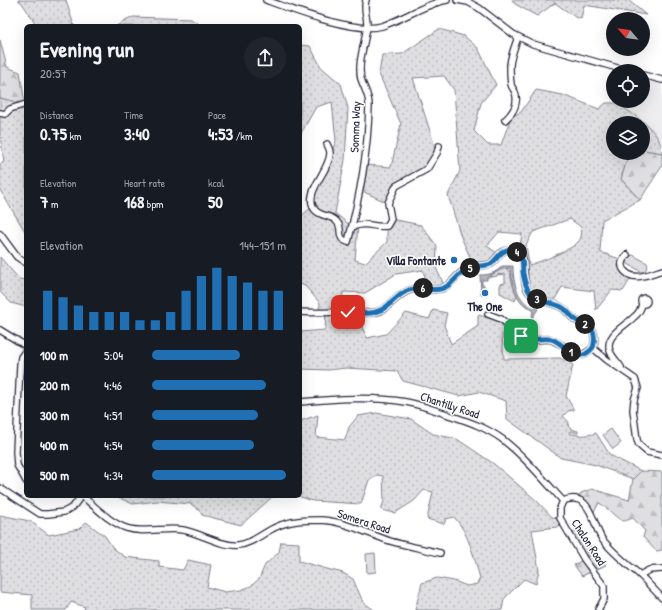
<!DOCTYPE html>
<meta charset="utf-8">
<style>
body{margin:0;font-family:"Patrick Hand",sans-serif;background:#20242c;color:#f1f3f6;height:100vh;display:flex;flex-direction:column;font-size:15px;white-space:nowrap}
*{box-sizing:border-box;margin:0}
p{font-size:13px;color:#9ea1a6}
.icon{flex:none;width:22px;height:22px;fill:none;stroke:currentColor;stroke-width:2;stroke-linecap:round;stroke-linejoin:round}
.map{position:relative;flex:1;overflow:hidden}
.side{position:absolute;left:24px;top:24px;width:278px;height:474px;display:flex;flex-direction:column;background:#171b24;border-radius:6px;box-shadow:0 4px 16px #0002}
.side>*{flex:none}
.needle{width:26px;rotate:298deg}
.buttons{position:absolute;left:606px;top:12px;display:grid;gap:8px}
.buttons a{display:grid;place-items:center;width:44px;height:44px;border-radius:50%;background:#171b24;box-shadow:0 4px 16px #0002;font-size:20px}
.pin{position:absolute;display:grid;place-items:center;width:34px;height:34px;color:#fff;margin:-17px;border-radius:8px;box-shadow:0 2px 6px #0006}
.km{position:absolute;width:20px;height:20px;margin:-10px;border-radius:50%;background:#222;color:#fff;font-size:11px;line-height:20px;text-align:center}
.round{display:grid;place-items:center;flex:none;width:42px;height:42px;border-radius:21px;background:#20242c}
.overview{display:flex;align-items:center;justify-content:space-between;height:68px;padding:0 16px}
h1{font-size:22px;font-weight:700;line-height:30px}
.metrics{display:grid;grid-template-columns:repeat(3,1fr);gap:6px;height:68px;padding:4px 16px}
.metrics div{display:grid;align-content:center}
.metrics b{font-size:17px;font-weight:700}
.metrics small{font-size:11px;font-weight:400}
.metrics p{font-size:11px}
.chart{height:112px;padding:8px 16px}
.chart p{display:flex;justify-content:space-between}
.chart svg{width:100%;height:72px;margin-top:4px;stroke:#1f6fb2;stroke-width:6}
ul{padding:0 16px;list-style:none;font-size:13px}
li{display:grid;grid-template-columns:64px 48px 1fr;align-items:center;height:30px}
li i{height:10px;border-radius:5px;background:#1f6fb2}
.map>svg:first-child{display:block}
.built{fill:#eeeef1}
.grass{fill:url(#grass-dots);stroke:#80808e;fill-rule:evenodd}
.forest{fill:url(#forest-firs);stroke:#80808e}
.garden{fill:#dfdfe2;stroke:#80808e}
.water{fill:url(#water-waves);stroke:#7a7a88}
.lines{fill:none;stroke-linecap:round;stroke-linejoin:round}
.minor-casing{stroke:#22223b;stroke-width:8}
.minor{stroke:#fff;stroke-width:5.5}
.route-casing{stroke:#fff;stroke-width:8}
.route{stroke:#1f6fb2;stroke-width:5}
.poi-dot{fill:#1f6fb2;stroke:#fff;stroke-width:1.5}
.labels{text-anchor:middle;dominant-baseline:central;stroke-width:3;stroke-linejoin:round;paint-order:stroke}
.street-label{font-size:12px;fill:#22223b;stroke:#fff}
.poi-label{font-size:12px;font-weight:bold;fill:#22223b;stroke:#fff;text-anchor:end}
</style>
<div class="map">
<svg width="662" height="610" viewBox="0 0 662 610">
<defs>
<pattern id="grass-dots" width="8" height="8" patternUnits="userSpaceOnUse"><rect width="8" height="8" fill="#dfdfe2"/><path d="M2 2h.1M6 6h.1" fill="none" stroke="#bfbfc3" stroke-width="1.8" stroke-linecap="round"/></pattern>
<pattern id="forest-firs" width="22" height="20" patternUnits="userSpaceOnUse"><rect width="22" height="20" fill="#dfdfe2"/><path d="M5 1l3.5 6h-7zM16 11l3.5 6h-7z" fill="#bfbfc3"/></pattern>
<pattern id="water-waves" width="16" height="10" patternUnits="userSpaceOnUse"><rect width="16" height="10" fill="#b4b4bc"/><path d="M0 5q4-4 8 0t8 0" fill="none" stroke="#9a9aa2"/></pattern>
</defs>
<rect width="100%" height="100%" fill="#fff"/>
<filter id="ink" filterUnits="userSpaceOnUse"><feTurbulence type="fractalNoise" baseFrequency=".025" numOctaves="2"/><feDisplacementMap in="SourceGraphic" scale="8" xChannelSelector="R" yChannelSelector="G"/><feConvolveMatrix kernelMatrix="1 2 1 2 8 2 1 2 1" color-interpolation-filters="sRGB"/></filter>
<g filter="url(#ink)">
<polygon class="built" points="643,75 662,80 662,145 651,129 617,103 617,101 643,101"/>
<g class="grass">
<polygon points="18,0 66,0 74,26 37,26 22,3"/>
<polygon points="512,0 628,0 646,15 584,5 581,19 575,17 555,3 537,16 515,4"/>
<polygon points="133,17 191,19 201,26 116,26"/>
<path d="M439 29 464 36 478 48 496 85 481 103 474 131 488 145H501L511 117 521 112 536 90 563 95 599 109 606 103H617C633 115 662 130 662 153L643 150V123H613V153H629L621 179 640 200 602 220 600 252 620 259 618 265C620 272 624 275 631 278L623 291 612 290 596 310 594 291 562 287 552 304 537 297 529 289 519 251 522 234 499 232 487 246 497 253 491 264 474 266 461 237 448 195 460 171 454 90 444 76 413 78 437 153 427 169 396 186 388 203 360 190 365 165 391 167 401 124 379 74 382 55 402 54ZM570 219 581 227C582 232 582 238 578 242 571 250 540 262 529 265L526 245 533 232Z"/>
<path d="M300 45 310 46 321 67 341 84 348 108 345 160 335 213 352 227 358 225 355 260 365 263 387 242V226L391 219 421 225 437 246 436 268 445 287 428 289 423 270 396 274 365 293 343 292 342 312H355L367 338 386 334 406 313 429 319 433 310 447 313 444 325 451 344 478 326V315C490 318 500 321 510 329L502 336 504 359 560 358 573 365 566 396 574 410 568 411 563 416 569 422 568 426 571 429 578 431V433L570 431 569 433C579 436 586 436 596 433L610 455 641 471 633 479 596 465 561 458 507 419 506 401 479 392 459 396 403 381 397 371 346 368 329 370 300 369V332L325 330 326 312H319L320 303 305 286 300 284V217L313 206 311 202 336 141 332 102 316 107 300 135Z"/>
<polygon points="0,98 26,104 26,233 0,190 0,164 4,162 0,136"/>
<polygon points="0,257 19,279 26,280 26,307 11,303 0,292"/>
<polygon points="507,268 508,271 510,271 513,285 517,296 515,301 500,293 500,284 505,283 505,274 497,275 497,276 491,277 491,275 502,269"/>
<path d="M376 413 411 419 433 434 457 439 494 464 537 501 552 517 560 518 565 526 532 530 539 570 536 584 524 579 504 599 502 610H415L422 583 437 578 454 581 467 586 477 584 480 578C474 558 469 533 454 517L446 519 444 524 427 519 433 492 424 490 414 501 395 513 381 510 384 501 383 476 377 475 369 480 361 504 313 501 298 496H300V421L318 415 316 437 345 440 349 427 358 416Z"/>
<polygon points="115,496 283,496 272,497 241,525 202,515 199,510 191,504 157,501 133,504"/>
<polygon points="0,515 30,521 49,535 79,529 86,522 105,536 113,548 125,557 159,561 159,567 183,570 188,560 211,565 207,587 225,592 241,590 251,586 259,579 265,565 279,552 281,542 299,543 299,561 327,569 343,573 353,579 363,602 374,610 84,610 85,607 71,602 66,610 32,610 32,595 0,592"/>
</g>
<g class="forest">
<polygon points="0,40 7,67 20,72 25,104 0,98"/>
<polygon points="643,150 662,153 662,166 640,200 621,179 629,153 643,153"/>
<path d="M641 471 662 472V550L656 551 643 537 645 531 633 518C630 519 626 521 623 521 618 520 606 506 599 503L592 515 579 497 581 493 592 489 629 500 633 479Z"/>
<polygon points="580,530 594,551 606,565 582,576 574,565 584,559 569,534"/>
</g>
<g class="garden">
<polygon points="633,255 647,263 648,265 645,271 642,272 628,264 627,261 630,256"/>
<polygon points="611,429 621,443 613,449 603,435"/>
<polygon points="375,553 376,572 367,573 366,554"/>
</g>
<path class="water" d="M502 266H513C513 283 518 305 538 309L533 317 532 316 533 310C516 303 512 287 510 268L502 269 491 275V277H487V280H482V285H484L485 290H487L486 294 484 295V289H483V295H481L480 275C489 275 496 273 502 266Z"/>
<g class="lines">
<defs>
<g id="minor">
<path d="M266 0C293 10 355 34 382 26 404 19 424 4 447 0"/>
<polyline points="457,0 468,2 479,8 513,34 533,44 628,71"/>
<polyline points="643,75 662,80"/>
<polyline points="0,113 5,114 10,109 26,104"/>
<path d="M505 120C513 113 519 103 515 92 514 89 511 87 511 84 510 78 510 71 510 65 511 55 515 46 518 37"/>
<path d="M327 144C328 147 330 149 330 153 330 171 302 193 315 210 321 217 332 215 337 222 344 229 335 238 348 242 360 195 368 153 369 105 369 95 364 88 361 79 357 61 366 42 367 24 367 15 363 9 366 0"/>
<path d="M352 227C368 221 373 228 387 226L391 219 388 203 396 186 427 169 437 153 439 146"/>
<polyline points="0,234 17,257 26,263"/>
<path d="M627 255C623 259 620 263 623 269 632 283 650 274 662 270"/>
<circle cx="644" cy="301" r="3"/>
<path d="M300 312C315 313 331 312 346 312 358 312 369 315 380 311 391 306 398 294 410 290 421 287 433 292 443 288 452 284 455 277 462 272 471 264 481 267 491 264 495 261 497 256 501 253 509 247 521 250 523 260 525 273 522 289 534 297 542 303 552 302 561 307 567 310 570 317 577 321 579 322 583 323 585 324 595 328 596 339 593 348L607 360 635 379 638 388 634 400 633 410 637 440 639 445 647 452 662 455"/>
<polyline points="488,314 501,319 525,338 531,340 550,339 564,346 573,354 583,355 593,348"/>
<polyline points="0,330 26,346"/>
<polyline points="26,350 21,357 20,365 16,452 17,465 26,481"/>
<path d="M621 367C618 362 612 357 610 351 604 336 625 326 634 317 638 314 641 309 642 304"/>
<path d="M300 402C334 399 372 396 406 402 422 405 437 411 452 416 470 422 487 428 502 439 525 457 544 480 563 501"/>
<polyline points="0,488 40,514 48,514 64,512 73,507 81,496"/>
<path d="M82 496C96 507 109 522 126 528 144 534 165 527 183 530 200 533 223 547 238 545 252 544 264 532 276 527 290 520 306 520 321 520 345 521 368 534 390 541 407 546 424 549 440 553"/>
<polyline points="640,575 662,598"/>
<path d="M598 610 604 599V586L584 559 560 518V508L563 501C570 498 578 498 584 503 594 513 595 528 602 539 612 552 627 564 640 575L649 570 662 569"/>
</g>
</defs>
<use href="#minor" class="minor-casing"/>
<use href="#minor" class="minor"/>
</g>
</g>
<g class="lines" filter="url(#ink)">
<defs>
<path id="route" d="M348 312C359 313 371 315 381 310 391 305 398 294 409 290 420 287 430 291 440 289 452 287 457 274 467 269 475 265 483 267 491 264 498 258 500 251 510 249 525 254 522 261 523 273 524 280 526 287 530 293 537 304 553 301 563 308 568 311 571 317 576 320 581 324 587 323 592 329 594 332 595 339 594 343 594 348 591 350 587 353 573 363 564 342 551 339 540 337 532 343 521 336"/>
</defs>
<use href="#route" class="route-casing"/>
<use href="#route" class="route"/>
</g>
<g class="poi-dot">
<circle cx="454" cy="260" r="4"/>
<circle cx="485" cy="293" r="4"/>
</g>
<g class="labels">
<g class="street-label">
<text transform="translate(355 127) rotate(-88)">Somma Way</text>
<text transform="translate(450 405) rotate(18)">Chantilly Road</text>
<text transform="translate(364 521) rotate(18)">Somera Road</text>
<text transform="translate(589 542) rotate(57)">Chalon Road</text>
</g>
<g class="poi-label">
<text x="446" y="260">Villa Fontante</text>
<text x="485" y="306" text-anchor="middle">The One</text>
</g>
</g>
</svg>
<div class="buttons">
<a><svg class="needle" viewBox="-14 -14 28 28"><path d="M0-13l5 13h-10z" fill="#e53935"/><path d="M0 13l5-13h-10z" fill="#9ea1a6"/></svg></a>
<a><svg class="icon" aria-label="locate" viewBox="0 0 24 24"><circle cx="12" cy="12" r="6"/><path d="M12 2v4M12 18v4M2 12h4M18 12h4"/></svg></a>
<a><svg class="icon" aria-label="layers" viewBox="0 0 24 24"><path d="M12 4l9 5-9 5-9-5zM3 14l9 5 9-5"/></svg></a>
</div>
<div class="pin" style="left:521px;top:336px;background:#1e9e55"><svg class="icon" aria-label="arrive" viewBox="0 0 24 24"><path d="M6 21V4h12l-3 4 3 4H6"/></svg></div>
<div class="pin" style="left:348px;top:312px;background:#d93025"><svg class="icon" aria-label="check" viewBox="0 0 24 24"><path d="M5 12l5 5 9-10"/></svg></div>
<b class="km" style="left:571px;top:352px">1</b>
<b class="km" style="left:585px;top:324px">2</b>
<b class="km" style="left:537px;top:299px">3</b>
<b class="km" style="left:517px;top:252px">4</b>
<b class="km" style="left:470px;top:268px">5</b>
<b class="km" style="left:423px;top:288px">6</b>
<section class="side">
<div class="overview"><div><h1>Evening run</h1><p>20:57</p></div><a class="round"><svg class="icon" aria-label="share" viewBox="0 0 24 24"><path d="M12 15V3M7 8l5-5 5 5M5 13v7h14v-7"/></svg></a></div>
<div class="metrics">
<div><p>Distance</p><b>0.75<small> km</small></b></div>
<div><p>Time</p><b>3:40</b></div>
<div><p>Pace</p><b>4:53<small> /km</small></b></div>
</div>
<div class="metrics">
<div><p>Elevation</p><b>7<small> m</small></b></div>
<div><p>Heart rate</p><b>168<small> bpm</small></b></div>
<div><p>kcal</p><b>50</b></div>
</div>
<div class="chart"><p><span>Elevation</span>144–151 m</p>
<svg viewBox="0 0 160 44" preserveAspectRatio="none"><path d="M5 44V20M15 44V24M25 44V29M35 44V33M45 44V33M55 44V33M65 44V38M75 44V38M85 44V33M95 44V20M105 44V11M115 44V6M125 44V11M135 44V15M145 44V20M155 44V20"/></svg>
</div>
<ul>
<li><b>100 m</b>5:04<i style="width:66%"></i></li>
<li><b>200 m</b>4:46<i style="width:85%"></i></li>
<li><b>300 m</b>4:51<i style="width:79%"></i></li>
<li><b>400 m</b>4:54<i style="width:76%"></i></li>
<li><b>500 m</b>4:34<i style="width:100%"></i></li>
</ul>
</section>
</div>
